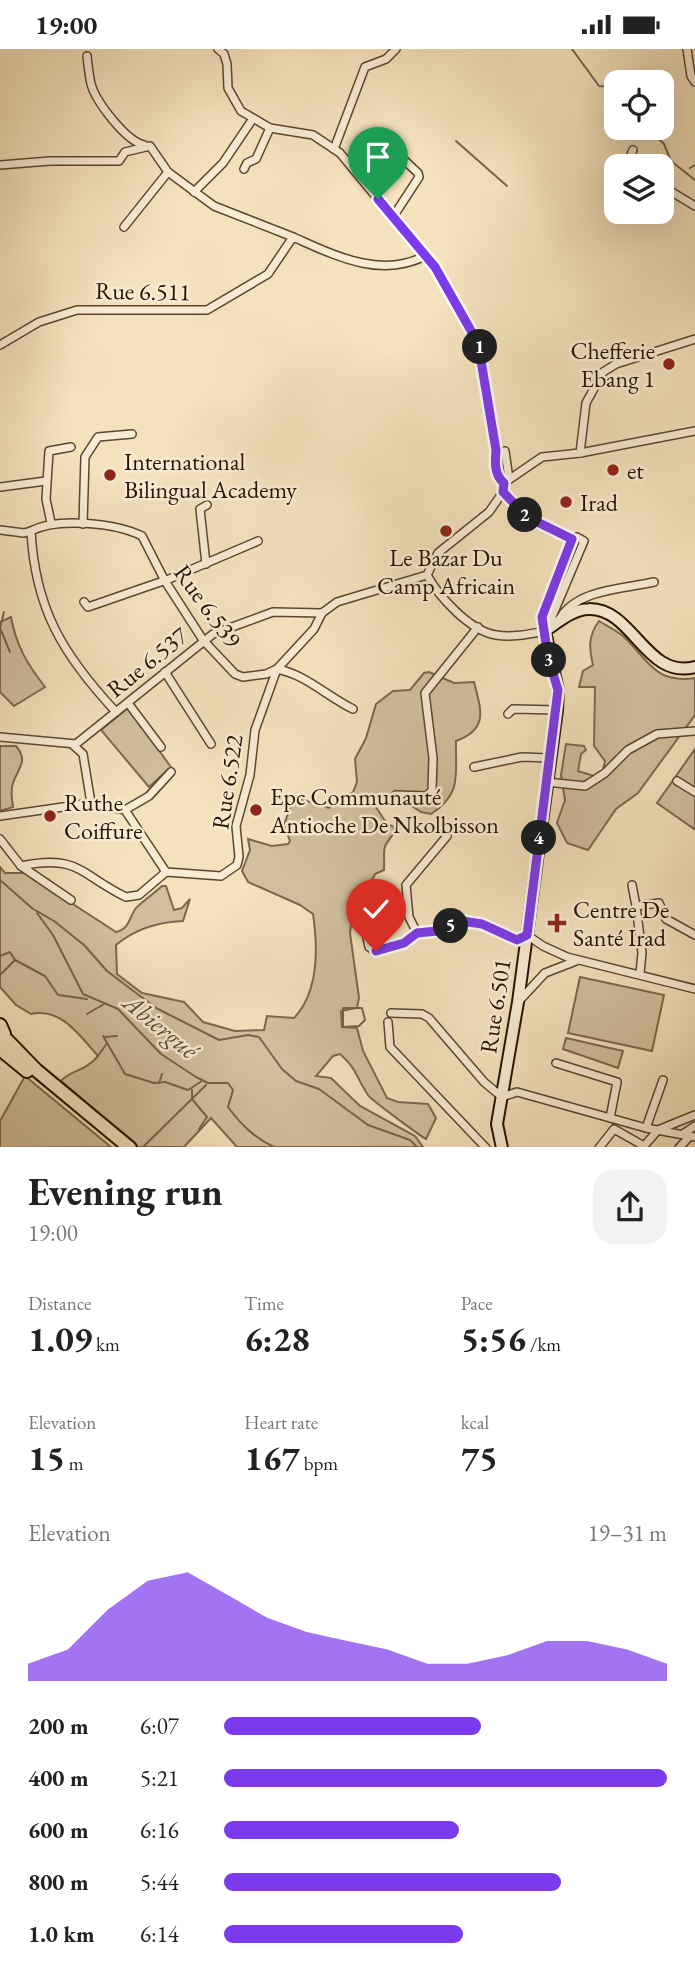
<!DOCTYPE html>
<meta charset="utf-8">
<style>
body{margin:0;font-family:"EB Garamond",serif;background:#f2f2f2;color:#222;height:100vh;display:flex;flex-direction:column;font-size:26px;white-space:nowrap}
*{box-sizing:border-box;margin:0}
p{font-size:23px;color:#767676}
.icon{flex:none;width:38px;height:38px;fill:none;stroke:currentColor;stroke-width:2;stroke-linecap:round;stroke-linejoin:round}
.map{position:relative;height:1098px;overflow:hidden}
.side{display:flex;flex-direction:column;background:#fff;flex:1}
.side>*{flex:none}
.tools{position:absolute;left:604px;top:21px;display:grid;gap:14px}
.tools a{display:grid;place-items:center;width:70px;height:70px;border-radius:14px;background:#fff;box-shadow:0 7px 28px #0002;font-size:35px}
.pin{position:absolute;display:grid;place-items:center;width:60px;height:60px;color:#fff;margin:-72px -30px;border-radius:50% 50% 50% 0;rotate:-45deg;box-shadow:0 0 7px #0007}
.pin .icon{rotate:45deg}
.km{position:absolute;width:35px;height:35px;margin:-18px;border-radius:50%;background:#222;color:#fff;font-size:19px;line-height:35px;text-align:center}
.round{display:grid;place-items:center;flex:none;width:74px;height:74px;border-radius:21px;background:#f2f2f2}
.head{display:flex;align-items:center;justify-content:space-between;height:119px;padding:0 28px}
h1{font-size:38px;font-weight:700;line-height:52px}
.stats{display:grid;grid-template-columns:repeat(3,1fr);gap:10px;height:119px;padding:7px 28px}
.stats div{display:grid;align-content:center}
.stats b{font-size:35px;font-weight:700}
.stats small{font-size:19px;font-weight:400}
.stats p{font-size:19px}
.chart{height:196px;padding:14px 28px}
.chart p{display:flex;justify-content:space-between}
.chart svg{width:100%;height:126px;margin-top:7px;fill:#7c3aed;opacity:.7}
ul{padding:0 28px;list-style:none;font-size:23px}
li{display:grid;grid-template-columns:112px 84px 1fr;align-items:center;height:52px}
li i{height:18px;border-radius:9px;background:#7c3aed}
.status{display:flex;justify-content:space-between;align-items:center;height:49px;padding:0 35px;background:#fff;direction:ltr}
.status svg{height:19px;fill:currentColor}
.map>svg:first-child{display:block}
.green{fill:#d1bf9d;stroke:#7c684e;stroke-width:2}
.lines{fill:none;stroke-linecap:round;stroke-linejoin:round}
.stream{stroke:#78644b;stroke-width:2}
.street-casing{stroke:#5a462f;stroke-width:10}
.secondary-casing{stroke:#261200;stroke-width:14}
.primary-casing{stroke:#261200;stroke-width:16}
.street{stroke:#f8ecd4;stroke-width:7}
.secondary{stroke:#f8ecd4;stroke-width:10}
.primary{stroke:#f4e2bd;stroke-width:12}
.route-casing{stroke:#fff;stroke-width:14}
.route{stroke:#7c3aed;stroke-width:9}
.poi-dot{fill:#8f2418;stroke:#f8ecd4;stroke-width:2.5}
.labels{text-anchor:middle;dominant-baseline:central;stroke-width:5;stroke-linejoin:round;paint-order:stroke}
.street-label{font-size:24px;fill:#261200;stroke:#f8ecd4}
.poi-label{font-size:24px;fill:#261200;stroke:#f8ecd4;text-anchor:start}
.water-label{font-size:26px;font-style:italic;fill:#635038;stroke:#f8ecd4}
</style>
<div class="status"><b>19:00</b><svg viewBox="0 0 49 12"><path d="M0 12V9h3v3zM5 12V6h3v6zM10 12V3h3v9zM15 12V0h3v12zM26 1h20v11H26zM47 4h2v5h-2z"/></svg></div>
<div class="map">
<svg width="695" height="1099" viewBox="0 0 695 1099">
<rect width="100%" height="100%" fill="#f4e2bd"/>
<filter id="stains"><feTurbulence type="fractalNoise" baseFrequency=".00286" numOctaves="4"/><feColorMatrix values="0 0 0 0 .2 0 0 0 0 .09 0 0 0 0 .02 0 0 0 .5 -.17"/></filter>
<radialGradient id="worn" r=".72"><stop offset=".6" stop-color="#630" stop-opacity="0"/><stop offset="1" stop-color="#630" stop-opacity=".3"/></radialGradient>
<g class="green">
<path d="M11 568C16 596 27 615 45 638L14 657 0 643V573Z"/>
<path d="M599 572C607 577 616 581 623 587 649 611 654 635 695 629V666L638 744 616 760 588 801 567 794 557 774 565 751 561 726 566 695 584 697 586 701 581 705 578 722 597 728 602 725 605 712 594 697 595 638H579L583 622 593 616C589 599 588 587 599 572Z"/>
<path d="M429 623 454 634 474 633C481 661 489 680 456 692 455 725 463 744 431 765L421 763 395 746 382 748 374 755 387 775 394 778 395 783C380 801 385 799 384 821L375 825 368 839 355 846 350 884 359 949 357 959 341 962 342 978 357 979 363 1002 387 1049 398 1053 428 1055 436 1069 426 1090C422 1088 371 1051 368 1046 358 1031 355 1017 340 1005L333 1007 316 1027 331 1029 360 1057 415 1087 423 1098H237L211 1069 184 1098H138L61 1032C71 1020 84 1024 98 1007 80 987 61 958 31 965L16 956 0 938V818L5 824H25L116 883C130 880 129 868 136 859 138 856 158 841 162 837H166L174 861 182 859 190 850 183 872C158 873 135 880 116 896L117 925 142 944 184 953 203 973 235 982 264 981 267 967 294 969C319 943 318 899 313 865L300 856 248 833 242 822 250 801 248 790 272 797 288 795 290 792 284 776 294 748 329 759 353 743 357 733 355 710 366 689 376 655 393 642 410 641 424 624Z"/>
<polygon points="128,659 171,718 149,738 101,681"/>
<path d="M0 697H16C29 712 18 719 13 734 10 742 12 750 13 758L0 762Z"/>
<polygon points="695,700 695,779 694,780 657,754"/>
<polygon points="580,928 664,946 652,1002 568,984"/>
<polygon points="566,989 623,1002 618,1019 563,1000"/>
<polygon points="25,1027 111,1098 0,1099 0,1072"/>
</g>
<g class="lines">
<g class="stream">
<polyline points="572,0 599,37 616,38"/>
<polyline points="648,79 664,95 671,112 695,131"/>
<polyline points="456,92 507,137"/>
<polyline points="690,119 695,116"/>
<polyline points="4,563 0,579 10,603"/>
<polyline points="0,831 33,860"/>
<polyline points="35,861 54,872 84,896 107,922 156,959 219,991 248,986 259,988 282,1020 296,1032 319,1040 368,1076 410,1091 418,1099"/>
<path d="M37 864 53 886 83 945 118 960 161 1005 196 1028 208 1034H228L233 1041 228 1058C242 1077 255 1089 276 1099"/>
<polyline points="0,907 10,903 15,911 45,927 58,946 87,950"/>
<polyline points="0,926 15,911"/>
<polygon points="343,959 362,959 365,971 359,977 343,978"/>
<polyline points="87,965 104,955"/>
<polyline points="103,987 125,1025 154,1034 165,1033 188,1041 202,1032"/>
<polyline points="105,988 117,987"/>
<polyline points="98,1007 107,994"/>
<polyline points="159,1034 162,1025"/>
<polyline points="192,1041 192,1050 207,1068 199,1080"/>
<polyline points="142,1099 206,1036"/>
</g>
<defs>
<g id="street">
<path d="M218 0 224 5 227 15 228 39 241 62 270 79 313 86 340 104 434 218 480 299 496 401C495 413 494 426 504 434L503 443 527 468 572 490 577 488 584 492 552 568 545 573"/>
<polyline points="687,0 691,27 695,33"/>
<path d="M87 7C88 16 89 26 91 35 96 53 126 92 144 96"/>
<polyline points="334,100 365,18 386,10 396,0"/>
<polyline points="373,105 390,119"/>
<polyline points="0,116 50,112 119,112 125,103 150,97 168,123 214,157 293,188"/>
<polyline points="626,117 633,101"/>
<polyline points="244,120 247,114 256,110 270,79"/>
<polyline points="356,122 386,94 418,124 419,128 393,168"/>
<polyline points="662,137 695,157"/>
<polyline points="194,143 223,114 252,71"/>
<polyline points="124,178 168,123"/>
<path d="M0 296 39 273 77 261H207L268 225 293 188C334 206 380 230 425 207"/>
<polyline points="505,402 509,430"/>
<polyline points="580,404 586,354 603,323 616,315 695,290"/>
<polyline points="504,434 542,408 580,404 695,382"/>
<polyline points="0,438 46,432"/>
<polyline points="51,474 46,450 49,402 71,398"/>
<polyline points="83,475 85,408 98,388 132,385"/>
<polyline points="0,481 24,484 31,482"/>
<polyline points="206,515 200,460 207,456"/>
<path d="M427 526C439 548 470 582 496 586 511 589 530 585 545 582L543 564 572 490"/>
<polyline points="84,553 88,558 169,530 258,492"/>
<path d="M560 569C578 540 623 540 654 533"/>
<polyline points="165,623 211,695"/>
<polyline points="128,654 161,698"/>
<path d="M116 663C63 606 35 560 31 482 57 468 116 474 142 487L165 532 203 591 235 625 243 628 266 625 277 620 314 580 322 564 337 553 427 526 438 504 489 463 503 443"/>
<polyline points="508,665 513,660 557,661"/>
<polyline points="0,688 76,695 213,585 273,563 322,564"/>
<path d="M73 696 83 705 91 754 125 761 166 823 221 827 237 816 239 808 236 777 250 726 255 681 277 620C307 626 326 647 353 660"/>
<polyline points="474,718 522,708 549,709"/>
<polyline points="677,732 695,743"/>
<polyline points="547,733 585,737 605,724 628,701 657,685 695,682"/>
<polyline points="396,746 426,747 432,742 433,709 425,644 478,578"/>
<polyline points="125,761 149,747 171,723"/>
<polyline points="0,767 91,754"/>
<path d="M447 787 406 836 409 868 417 884C433 885 445 877 460 873 479 868 500 884 517 891L527 886 543 897 567 908 695 940"/>
<path d="M0 790 21 817C80 805 80 826 126 848L139 846 166 823"/>
<polyline points="21,817 71,851"/>
<polyline points="632,836 636,857"/>
<polyline points="366,884 369,898 376,903 404,894 417,884"/>
<polyline points="640,924 642,904 636,857 659,854 666,870 695,886"/>
<polyline points="519,952 545,924 576,912"/>
<polyline points="391,964 422,965 429,969 484,1033 502,1048 517,1043 646,1079 695,1088"/>
<polyline points="388,973 390,998 486,1099"/>
<polyline points="556,1014 617,1033 610,1069"/>
<polyline points="646,1079 663,1031"/>
<polyline points="683,1085 695,1077"/>
<polyline points="599,1099 614,1080 644,1097 658,1081 695,1066"/>
<polyline points="679,1099 690,1087"/>
</g>
<path id="secondary" d="M502 1099 497 1075 518 953 557 661 558 641 545 582C557 574 573 560 589 560 633 559 646 631 695 618"/>
<g id="primary">
<polyline points="0,976 4,985 0,995"/>
<polyline points="4,988 36,1021 130,1099"/>
<polyline points="0,1000 27,1022"/>
</g>
</defs>
<use href="#street" class="street-casing"/>
<use href="#secondary" class="secondary-casing"/>
<use href="#primary" class="primary-casing"/>
<use href="#street" class="street"/>
<use href="#secondary" class="secondary"/>
<use href="#primary" class="primary"/>
</g>
<g class="lines">
<defs>
<path id="route" d="M376 902 404 894 417 884 437 882 462 872 482 875 517 891 527 886 558 641 548 608 542 568 572 490 527 468 503 443 504 434C494 426 495 413 496 401L478 294 435 218 378 150"/>
</defs>
<use href="#route" class="route-casing"/>
<use href="#route" class="route"/>
</g>
<g class="poi-dot">
<circle cx="669" cy="315" r="7"/>
<circle cx="613" cy="421" r="7"/>
<circle cx="110" cy="426" r="7"/>
<circle cx="566" cy="453" r="7"/>
<circle cx="446" cy="482" r="7"/>
<circle cx="256" cy="761" r="7"/>
<circle cx="50" cy="767" r="7"/>
<path d="M553.5 863.5h7v7h7v7h-7v7h-7v-7h-7v-7h7z"/>
</g>
<g class="labels">
<g class="street-label">
<text transform="translate(143 242) rotate(1)">Rue 6.511</text>
<text transform="translate(208 557) rotate(54)">Rue 6.539</text>
<text transform="translate(147 613) rotate(-39)">Rue 6.537</text>
<text transform="translate(227 733) rotate(-81)">Rue 6.522</text>
<text transform="translate(495 957) rotate(-81)">Rue 6.501</text>
</g>
<g class="poi-label">
<text x="655" y="301" text-anchor="end">Chefferie<tspan x="655" dy="28">Ebang 1</tspan></text>
<text x="124" y="412">International<tspan x="124" dy="28">Bilingual Academy</tspan></text>
<text x="627" y="421">et</text>
<text x="580" y="453">Irad</text>
<text x="446" y="508" text-anchor="middle">Le Bazar Du<tspan x="446" dy="28">Camp Africain</tspan></text>
<text x="270" y="747">Epc Communauté<tspan x="270" dy="28">Antioche De Nkolbisson</tspan></text>
<text x="64" y="753">Ruthe<tspan x="64" dy="28">Coiffure</tspan></text>
<text x="573" y="860">Centre De<tspan x="573" dy="28">Santé Irad</tspan></text>
</g>
<g class="water-label">
<text transform="translate(161 977) rotate(39)">Abiergué</text>
</g>
</g>
<rect width="100%" height="100%" filter="url(#stains)"/>
<rect width="100%" height="100%" fill="url(#worn)"/>
</svg>
<div class="tools">
<a><svg class="icon" aria-label="locate" viewBox="0 0 24 24"><circle cx="12" cy="12" r="6"/><path d="M12 2v4M12 18v4M2 12h4M18 12h4"/></svg></a>
<a><svg class="icon" aria-label="layers" viewBox="0 0 24 24"><path d="M12 4l9 5-9 5-9-5zM3 14l9 5 9-5"/></svg></a>
</div>
<div class="pin" style="left:378px;top:150px;background:#1e9e55"><svg class="icon" aria-label="arrive" viewBox="0 0 24 24"><path d="M6 21V4h12l-3 4 3 4H6"/></svg></div>
<div class="pin" style="left:376px;top:902px;background:#d93025"><svg class="icon" aria-label="check" viewBox="0 0 24 24"><path d="M5 12l5 5 9-10"/></svg></div>
<b class="km" style="left:480px;top:298px">1</b>
<b class="km" style="left:525px;top:466px">2</b>
<b class="km" style="left:549px;top:611px">3</b>
<b class="km" style="left:539px;top:789px">4</b>
<b class="km" style="left:451px;top:877px">5</b>
</div>
<section class="side">
<div class="head"><div><h1>Evening run</h1><p>19:00</p></div><a class="round"><svg class="icon" aria-label="share" viewBox="0 0 24 24"><path d="M12 15V3M7 8l5-5 5 5M5 13v7h14v-7"/></svg></a></div>
<div class="stats">
<div><p>Distance</p><b>1.09<small> km</small></b></div>
<div><p>Time</p><b>6:28</b></div>
<div><p>Pace</p><b>5:56<small> /km</small></b></div>
</div>
<div class="stats">
<div><p>Elevation</p><b>15<small> m</small></b></div>
<div><p>Heart rate</p><b>167<small> bpm</small></b></div>
<div><p>kcal</p><b>75</b></div>
</div>
<div class="chart"><p><span>Elevation</span>19–31 m</p>
<svg viewBox="0 0 160 44" preserveAspectRatio="none"><path d="M0 44V38L10 33L20 19L30 9L40 6L50 14L60 22L70 27L80 30L90 33L100 38L110 38L120 35L130 30L140 30L150 33L160 38V44z"/></svg>
</div>
<ul>
<li><b>200 m</b>6:07<i style="width:58%"></i></li>
<li><b>400 m</b>5:21<i style="width:100%"></i></li>
<li><b>600 m</b>6:16<i style="width:53%"></i></li>
<li><b>800 m</b>5:44<i style="width:76%"></i></li>
<li><b>1.0 km</b>6:14<i style="width:54%"></i></li>
</ul>
</section>
